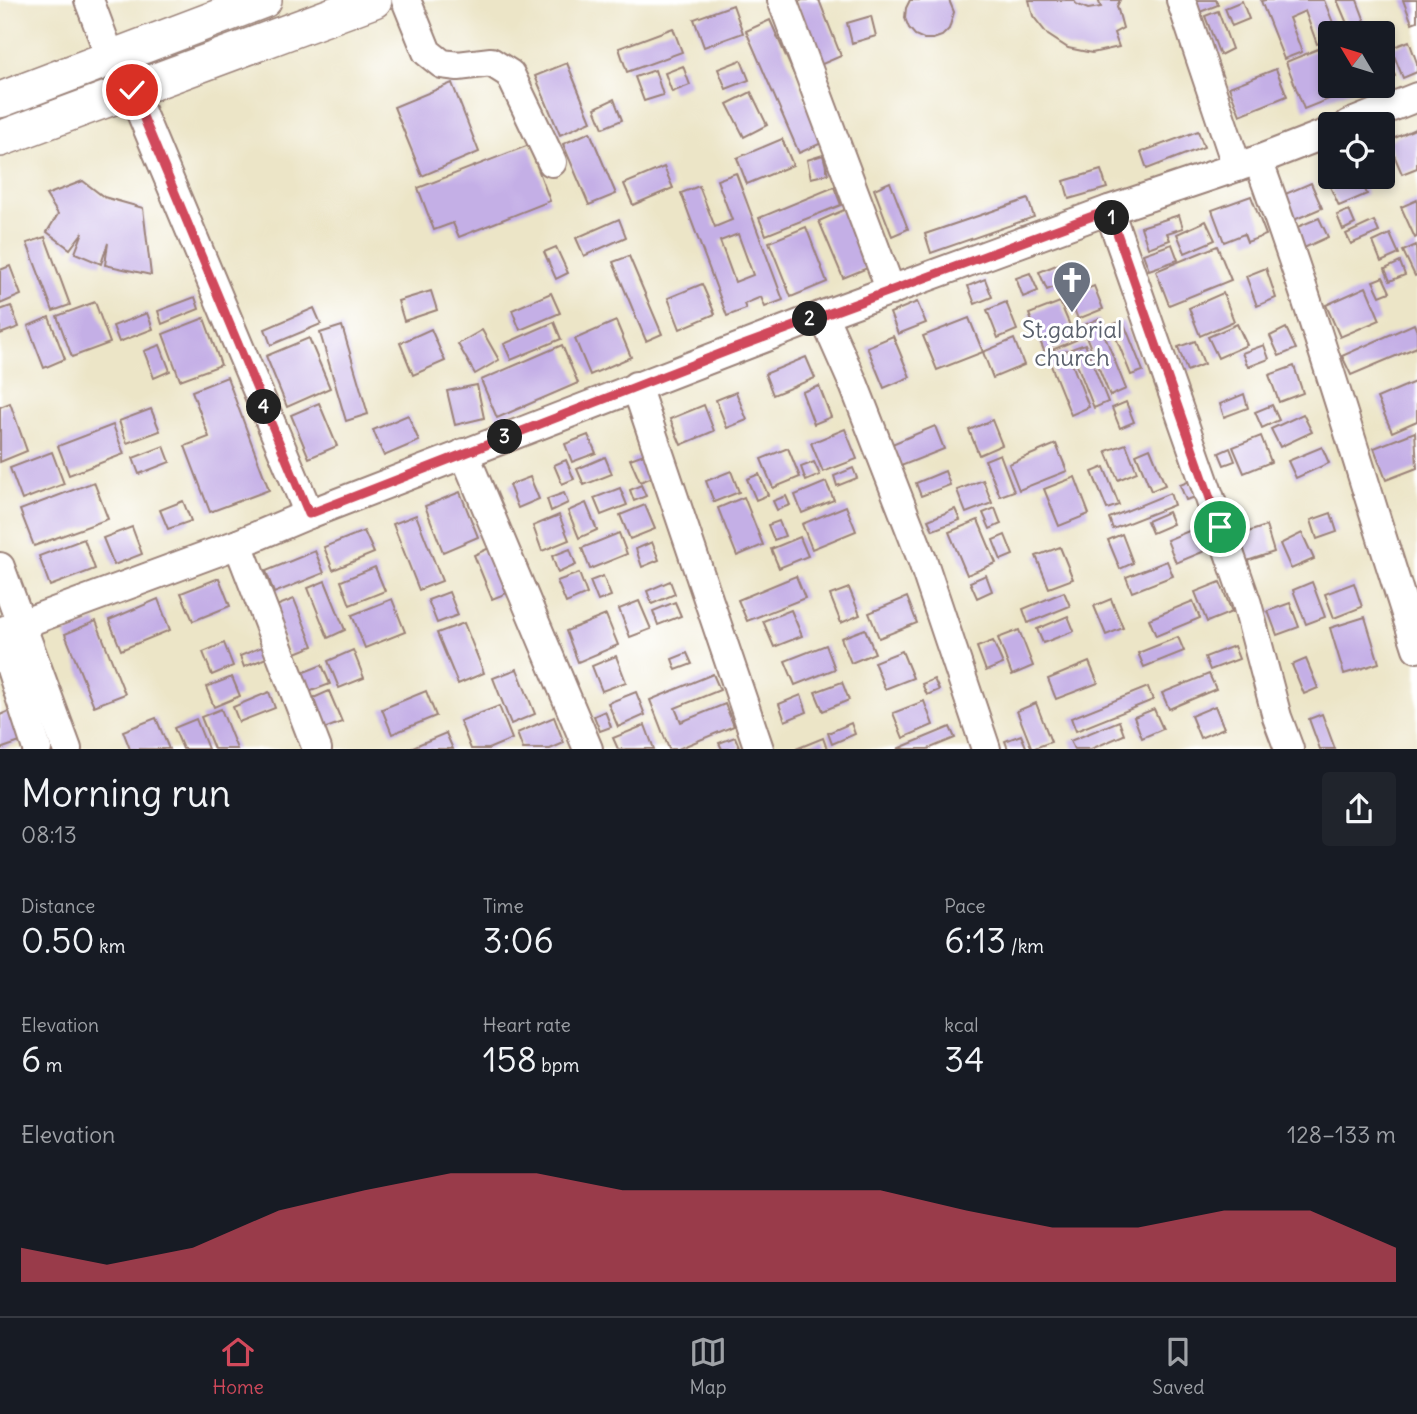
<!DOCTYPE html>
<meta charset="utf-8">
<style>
body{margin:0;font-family:Delius,sans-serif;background:#20242c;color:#f1f3f6;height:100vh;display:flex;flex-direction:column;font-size:26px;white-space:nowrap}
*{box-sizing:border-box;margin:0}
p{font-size:23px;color:#9ea1a6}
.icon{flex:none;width:38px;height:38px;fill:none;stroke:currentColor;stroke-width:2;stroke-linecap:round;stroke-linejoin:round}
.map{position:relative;height:749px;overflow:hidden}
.drawer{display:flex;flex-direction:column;background:#171b24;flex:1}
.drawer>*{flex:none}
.needle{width:46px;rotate:308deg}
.fabs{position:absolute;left:1318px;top:21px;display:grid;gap:14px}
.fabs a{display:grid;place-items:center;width:77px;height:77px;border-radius:7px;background:#171b24;box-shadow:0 4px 10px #0003;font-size:35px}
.pin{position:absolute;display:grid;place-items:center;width:60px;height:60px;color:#fff;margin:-30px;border:4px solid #fff;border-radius:50%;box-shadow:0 2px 7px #0007}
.km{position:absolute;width:35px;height:35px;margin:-18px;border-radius:50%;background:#222;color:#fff;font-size:19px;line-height:35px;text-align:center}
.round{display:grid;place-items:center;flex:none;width:74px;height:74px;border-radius:7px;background:#20242c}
.summary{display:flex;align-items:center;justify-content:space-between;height:119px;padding:0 21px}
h1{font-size:38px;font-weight:600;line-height:52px}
.figures{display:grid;grid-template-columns:repeat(3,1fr);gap:10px;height:119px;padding:7px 21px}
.figures div{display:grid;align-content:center}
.figures b{font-size:35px;font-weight:600}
.figures small{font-size:19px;font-weight:400}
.figures p{font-size:19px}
.chart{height:196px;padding:14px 21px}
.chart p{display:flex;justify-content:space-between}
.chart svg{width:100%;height:126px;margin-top:7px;fill:#d1495b;opacity:.7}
.tabs{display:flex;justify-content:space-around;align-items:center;height:98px;border-top:2px solid #363941;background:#171b24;font-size:19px;color:#9ea1a6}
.tabs a{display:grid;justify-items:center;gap:4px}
.tabs .selected{color:#d1495b}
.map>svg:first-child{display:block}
.building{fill:#c4afe6;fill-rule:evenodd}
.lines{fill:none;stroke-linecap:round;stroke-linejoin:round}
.minor-casing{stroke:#9b8279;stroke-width:32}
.major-casing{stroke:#9b8279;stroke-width:38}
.minor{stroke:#fff;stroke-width:28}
.major{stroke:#fff;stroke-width:35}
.route-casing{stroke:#fff;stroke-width:14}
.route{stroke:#d1495b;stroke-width:9}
.labels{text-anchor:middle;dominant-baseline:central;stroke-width:6;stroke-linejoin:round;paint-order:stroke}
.worship-label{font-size:24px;fill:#5b616d;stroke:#fff}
</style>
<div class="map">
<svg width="1417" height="749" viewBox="0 0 1417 749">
<rect width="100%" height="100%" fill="#fff"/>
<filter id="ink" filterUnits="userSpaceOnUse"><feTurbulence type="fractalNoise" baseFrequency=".0143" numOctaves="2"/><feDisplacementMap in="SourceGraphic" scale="14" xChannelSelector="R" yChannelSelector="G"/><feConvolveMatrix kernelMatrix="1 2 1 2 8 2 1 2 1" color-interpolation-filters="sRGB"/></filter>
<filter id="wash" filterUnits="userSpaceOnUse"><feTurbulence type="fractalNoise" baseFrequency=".00686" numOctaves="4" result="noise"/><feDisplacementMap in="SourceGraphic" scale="28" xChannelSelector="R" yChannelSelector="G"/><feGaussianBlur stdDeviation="1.57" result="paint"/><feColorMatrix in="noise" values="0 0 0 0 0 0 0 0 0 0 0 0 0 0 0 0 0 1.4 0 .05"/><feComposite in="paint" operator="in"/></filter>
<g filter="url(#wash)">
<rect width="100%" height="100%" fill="#ece5c7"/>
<g id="blocks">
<g class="building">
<polygon points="802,0 819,0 841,56 820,65 796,3"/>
<polygon points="910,0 949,0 954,12 949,29 942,36 933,39 924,39 915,35 909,28 905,18 906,8"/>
<polygon points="1029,0 1074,0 1076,4 1088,9 1101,7 1098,0 1120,0 1117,6 1123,28 1114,33 1119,47 1092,53 1068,48 1048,35 1033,16"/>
<polygon points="1195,0 1216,0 1218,5 1200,12"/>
<polygon points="1265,0 1324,0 1337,33 1330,33 1330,39 1317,44 1305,11 1289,18 1302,52 1284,59 1261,1"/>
<polygon points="1337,0 1357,0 1369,32 1351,33"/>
<polygon points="1403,0 1417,0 1417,21 1412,23"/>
<polygon points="1242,1 1249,19 1232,26 1225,8"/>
<polygon points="733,5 743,33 704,47 694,19"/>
<polygon points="1218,11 1232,49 1220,55 1205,16"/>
<polygon points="871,16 876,36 852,43 847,23"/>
<polygon points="770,20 824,142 799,153 746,31"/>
<polygon points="673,28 682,52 627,72 619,48"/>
<polygon points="1409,41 1417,63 1417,72 1403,78 1391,48"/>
<polygon points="1330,44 1330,86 1353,86 1354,89 1304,109 1286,62"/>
<polygon points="1382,45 1395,76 1382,81"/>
<polygon points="741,60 749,80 726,89 718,69"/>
<polygon points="567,63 591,121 560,135 535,76"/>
<polygon points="683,66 690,85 672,92 665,73"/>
<polygon points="1276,69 1287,96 1240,115 1229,87"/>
<polygon points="655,70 663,95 644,101 635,77"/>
<polygon points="452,83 479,152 422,176 394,107"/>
<polygon points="751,92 767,125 744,137 727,104"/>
<polygon points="614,99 622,120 603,128 595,108"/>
<polygon points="1417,128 1417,168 1402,174 1388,141"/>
<polygon points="1198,131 1204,147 1147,169 1141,152"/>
<polygon points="590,132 616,194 589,205 563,144"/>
<polygon points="782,139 793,165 747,184 737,158"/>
<polygon points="529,145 550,201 459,237 453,223 434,230 418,188"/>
<polygon points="823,155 828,174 811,178 807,160"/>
<polygon points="664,167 673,188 633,205 624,184"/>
<polygon points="1101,170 1107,188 1069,199 1064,181"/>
<path d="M736 173 783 300 765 307 761 297 744 304 746 309 727 316 681 193 699 186 715 227 732 220 717 180ZM738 234 753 275 735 282 720 241Z"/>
<polygon points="1330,176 1360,177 1367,194 1339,206 1326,178"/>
<polygon points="83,181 104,197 143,208 151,275 105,265 108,243 101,264 75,253 83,232 70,249 47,232 58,214 46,195"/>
<polygon points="890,182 908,229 892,236 874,189"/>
<polygon points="1311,183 1322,208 1294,220 1283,195"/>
<polygon points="834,187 841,205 766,235 759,218"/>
<polygon points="1251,196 1266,235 1247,242 1244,234 1224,242 1212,210"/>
<polygon points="1028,199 1034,217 931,253 925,234"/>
<polygon points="1417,200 1417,237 1415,238 1401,207"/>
<polygon points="846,209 870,267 843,278 819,221"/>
<polygon points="1349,210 1355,224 1343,230 1337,215"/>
<polygon points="1179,215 1183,228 1167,233 1170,240 1148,248 1141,227"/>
<polygon points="1319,218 1328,237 1304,248 1295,228"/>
<polygon points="619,219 626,237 584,256 576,238"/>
<polygon points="1206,221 1215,240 1185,253 1177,234"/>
<polygon points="1374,221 1379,232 1351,244 1346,234"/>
<polygon points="806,227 827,282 791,297 769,242"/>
<polygon points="1390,234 1399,254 1381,262 1373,242"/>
<polygon points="45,237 70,305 53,311 27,243"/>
<polygon points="1172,244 1178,260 1149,270 1143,254"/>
<polygon points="1416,245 1417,275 1415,276 1403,251"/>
<polygon points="1217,246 1231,280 1169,305 1156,271"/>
<polygon points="556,247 568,273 556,279 544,252"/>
<polygon points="629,256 662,334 646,341 613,262"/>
<polygon points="1071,259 1079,277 1047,290 1039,272"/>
<polygon points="1400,262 1405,275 1390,281 1385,269"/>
<polygon points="10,266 21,295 0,304 0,270"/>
<polygon points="1266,268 1276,298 1257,306 1246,276"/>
<polygon points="1030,273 1038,291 1023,297 1016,278"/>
<polygon points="1383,277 1390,292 1380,296 1373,281"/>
<polygon points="985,279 992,297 975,304 968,286"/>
<polygon points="702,284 715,314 680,329 668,298"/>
<polygon points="1094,286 1103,309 1078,319 1069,296"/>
<polygon points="1366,287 1380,320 1340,337 1326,305"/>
<polygon points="431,291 437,310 404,321 398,301"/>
<polygon points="551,293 560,313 520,330 512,310"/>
<polygon points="1223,293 1234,321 1200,336 1189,308"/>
<polygon points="195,297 199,309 162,324 158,311"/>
<polygon points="95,302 110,343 72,357 57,316"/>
<polygon points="917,302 926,323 898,334 890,313"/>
<polygon points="1006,302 1017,330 998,338 987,310"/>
<polygon points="1060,302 1076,340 1045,353 1029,314"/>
<polygon points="11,306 19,327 0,334 0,310"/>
<polygon points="314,308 321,324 271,345 265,329"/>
<polygon points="147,313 153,329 119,342 113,326"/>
<polygon points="49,317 65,359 44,368 28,326"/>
<polygon points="204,318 221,365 180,380 163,334"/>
<polygon points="969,318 983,352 937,370 923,336"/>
<polygon points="1098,319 1126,389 1110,396 1082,326"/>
<polygon points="616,321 631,357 590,375 575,339"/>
<polygon points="1123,321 1143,371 1131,375 1111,325"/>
<polygon points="554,322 561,339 511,360 504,344"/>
<polygon points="1237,324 1247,345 1218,358 1208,337"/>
<polygon points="1414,324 1417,331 1417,347 1351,375 1342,356"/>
<polygon points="342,326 368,414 346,421 320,333"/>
<polygon points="1286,328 1296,349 1279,356 1270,336"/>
<polygon points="431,329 445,361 413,375 400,343"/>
<polygon points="482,330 499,360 475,374 458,344"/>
<polygon points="893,336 910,377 884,388 867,347"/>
<polygon points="309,338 330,388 287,407 266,356"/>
<polygon points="1014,339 1024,365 993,378 983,352"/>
<polygon points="1195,341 1204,364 1187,371 1178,347"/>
<polygon points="1085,344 1108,402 1094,408 1071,349"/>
<polygon points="160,345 170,371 154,378 144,351"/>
<polygon points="562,345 578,383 497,418 481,380"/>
<polygon points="1264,345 1269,359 1248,367 1242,353"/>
<polygon points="1067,351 1089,407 1071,415 1048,358"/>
<polygon points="806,357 815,378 773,395 765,374"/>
<polygon points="1294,366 1303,393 1279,402 1269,375"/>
<polygon points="227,377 269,490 210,512 185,446 209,437 192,391"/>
<polygon points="1417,381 1417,421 1392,432 1377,398"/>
<polygon points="477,385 484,418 455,425 447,391"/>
<polygon points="819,386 831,417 814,424 802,392"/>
<polygon points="736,392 747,420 727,428 716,400"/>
<polygon points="1244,394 1248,408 1224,417 1220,404"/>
<polygon points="1126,402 1134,422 1120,428 1112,408"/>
<polygon points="10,403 27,451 0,462 0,407"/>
<polygon points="319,403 337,446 309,458 291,415"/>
<polygon points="704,405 714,431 681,445 670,419"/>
<polygon points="1272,405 1279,420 1262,428 1255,412"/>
<polygon points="151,409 160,431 127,443 119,421"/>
<polygon points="1303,414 1312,432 1280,447 1271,429"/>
<polygon points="408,415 419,441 384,456 373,430"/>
<polygon points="992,420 1002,445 979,455 969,430"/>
<polygon points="113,425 124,454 69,475 58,446"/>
<polygon points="935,426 944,449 901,466 892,444"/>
<polygon points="845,429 857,459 823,472 811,443"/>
<polygon points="1415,432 1417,468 1386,480 1374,448"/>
<polygon points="588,435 596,453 572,462 565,444"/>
<polygon points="1261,436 1271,462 1244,473 1233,447"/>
<polygon points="1056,444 1067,471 1019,490 1009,464"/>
<polygon points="1126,444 1137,472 1118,480 1106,451"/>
<polygon points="164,446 170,462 139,474 133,458"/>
<polygon points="1322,447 1329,463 1296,478 1288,461"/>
<polygon points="788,448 800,477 773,488 761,459"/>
<polygon points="1150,448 1165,485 1151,491 1136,454"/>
<polygon points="1230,448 1235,461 1224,465 1219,453"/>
<polygon points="52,452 64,484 22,500 10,468"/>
<polygon points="644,454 653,477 640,482 630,459"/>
<polygon points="1000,454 1014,491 1000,496 985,460"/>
<polygon points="605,457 612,474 584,485 577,469"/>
<polygon points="566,460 574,479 562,484 554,465"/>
<polygon points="814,462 820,475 806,481 801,467"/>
<polygon points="1104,467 1119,505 1107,509 1092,472"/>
<polygon points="853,468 857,478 837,486 834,476"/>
<polygon points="731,471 739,492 714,502 706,481"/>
<polygon points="945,471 950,485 921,496 916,483"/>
<polygon points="759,474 768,495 756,500 747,479"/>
<polygon points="530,477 539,499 518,508 509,485"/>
<polygon points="1075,477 1089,514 1059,526 1044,489"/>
<polygon points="983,480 992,503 966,513 957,490"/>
<polygon points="1190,481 1196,497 1186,500 1180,485"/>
<polygon points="94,482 108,519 34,546 20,510"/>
<polygon points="826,482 834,500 802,513 795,495"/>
<polygon points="641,485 646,496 634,501 630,490"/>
<polygon points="620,488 627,505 601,515 594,498"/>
<polygon points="460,492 478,537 443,552 425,506"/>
<polygon points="564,493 568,503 551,511 547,499"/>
<polygon points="1170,493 1174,505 1113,529 1109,518"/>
<polygon points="786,496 790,505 777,510 773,501"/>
<polygon points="744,497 763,545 737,556 718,508"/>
<polygon points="183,501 191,521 168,529 160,510"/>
<polygon points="586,503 597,530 579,538 568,511"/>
<polygon points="645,505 655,529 630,539 620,515"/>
<polygon points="846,506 856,531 812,549 802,524"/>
<polygon points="995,508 1001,524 990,529 983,513"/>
<polygon points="955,509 960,520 933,530 928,520"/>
<polygon points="1168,512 1173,524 1152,533 1147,521"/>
<polygon points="1331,513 1337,532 1317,539 1311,520"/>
<polygon points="416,515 442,581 419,590 393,524"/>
<polygon points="559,515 569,540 542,551 533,526"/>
<polygon points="978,520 996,563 967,575 949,532"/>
<polygon points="779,521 785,536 774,540 768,525"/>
<polygon points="1266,526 1274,552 1247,561 1239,535"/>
<polygon points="132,527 142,554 114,565 103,538"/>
<polygon points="1196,528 1205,551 1176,563 1167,540"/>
<polygon points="364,531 374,553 333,570 324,547"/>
<polygon points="619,533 627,554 590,569 582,548"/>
<polygon points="1302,533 1314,559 1291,569 1280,544"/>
<polygon points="1122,534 1133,563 1120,569 1108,540"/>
<polygon points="1005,535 1013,555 1001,560 993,540"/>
<polygon points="800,537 808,556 779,568 771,549"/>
<polygon points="84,539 95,569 50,586 39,556"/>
<polygon points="652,542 659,560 642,567 636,549"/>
<polygon points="1060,547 1073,579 1049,588 1036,556"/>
<polygon points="489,548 507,593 492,599 474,555"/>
<polygon points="570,549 576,565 558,573 552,556"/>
<polygon points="315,551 324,573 274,593 266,571"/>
<polygon points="1167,561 1173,576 1132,592 1126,577"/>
<polygon points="375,567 385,591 350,605 341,581"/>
<polygon points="579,573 587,594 566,603 557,581"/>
<polygon points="986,575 992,591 977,598 970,582"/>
<polygon points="603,576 611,596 598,601 590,581"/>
<polygon points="796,576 805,598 747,621 738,600"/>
<polygon points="219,578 230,606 193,621 181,593"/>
<polygon points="325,581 345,630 328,638 308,588"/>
<polygon points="670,581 675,594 652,604 647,591"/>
<polygon points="1220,582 1232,612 1207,622 1195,592"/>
<polygon points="1312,582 1325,617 1306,624 1293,590"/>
<polygon points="1354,583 1362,607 1334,618 1325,594"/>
<polygon points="849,588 860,615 841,623 830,595"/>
<polygon points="449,592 458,615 437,623 428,600"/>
<polygon points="1064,592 1070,606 1028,623 1023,609"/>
<polygon points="907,597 917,623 879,638 869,613"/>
<polygon points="158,599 170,630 121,650 109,620"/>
<polygon points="294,599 313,646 291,655 271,608"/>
<polygon points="392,599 405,632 365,648 352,615"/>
<polygon points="1111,599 1123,628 1106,635 1094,606"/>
<polygon points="639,601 651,629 630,637 619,609"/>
<polygon points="1193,601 1200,618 1156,636 1149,619"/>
<polygon points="675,602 681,616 658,625 653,611"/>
<polygon points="1290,603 1299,627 1277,635 1268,611"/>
<polygon points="791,610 802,636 774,647 763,621"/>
<polygon points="606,615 618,645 578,662 566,631"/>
<polygon points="1068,616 1074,631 1043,643 1037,629"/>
<polygon points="1365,617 1379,663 1344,674 1330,628"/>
<polygon points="96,621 125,694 94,706 65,634"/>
<polygon points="464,623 484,673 458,684 437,633"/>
<polygon points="865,629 875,653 851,663 841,638"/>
<polygon points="1019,630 1033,666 1012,675 998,638"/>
<polygon points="1178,637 1184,651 1144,667 1138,653"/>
<polygon points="993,641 1003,664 986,671 977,647"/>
<polygon points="224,643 233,666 212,675 203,652"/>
<polygon points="826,645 835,669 795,685 785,661"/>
<polygon points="264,646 269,657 244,667 240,656"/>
<polygon points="1234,646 1239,659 1210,670 1205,657"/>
<polygon points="353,650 364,678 339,688 328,661"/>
<polygon points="902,651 913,678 885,689 874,662"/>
<polygon points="687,653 692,664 676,670 672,659"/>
<polygon points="616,656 626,682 602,691 592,666"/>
<polygon points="1306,659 1318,688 1304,694 1292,665"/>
<polygon points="1089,662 1098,683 1056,699 1048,679"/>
<polygon points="322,665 330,684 306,693 299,674"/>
<polygon points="517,669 535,714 511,724 493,678"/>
<polygon points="713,674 720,690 675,708 681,722 725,704 734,726 678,749 669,749 650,700"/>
<polygon points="1209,674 1216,689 1169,709 1162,693"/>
<polygon points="232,677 240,696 214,707 206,687"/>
<polygon points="934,679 939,690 927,695 922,684"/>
<polygon points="842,682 849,700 823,711 815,692"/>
<polygon points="1148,687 1153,700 1076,731 1071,718"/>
<polygon points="329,691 342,722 321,730 309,700"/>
<polygon points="426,691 436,716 392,734 382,709"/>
<polygon points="269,692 275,708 239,722 233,707"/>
<polygon points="636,692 645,715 618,727 608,703"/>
<polygon points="801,695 807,712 785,721 779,704"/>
<polygon points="924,701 933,725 903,738 893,713"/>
<polygon points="1036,703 1051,742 1032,749 1017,711"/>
<polygon points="499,706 512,739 488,749 471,749 460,721"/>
<polygon points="1215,706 1224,728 1200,738 1191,716"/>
<polygon points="221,709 237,749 214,749 201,717"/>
<polygon points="1154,709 1163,729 1142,738 1134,717"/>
<polygon points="11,710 23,741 0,749 0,715"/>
<polygon points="605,711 611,727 600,731 594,716"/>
<polygon points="1322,714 1335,749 1320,749 1309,719"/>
<polygon points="554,717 564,743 550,749 523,749 517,733"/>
<polygon points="156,718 169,749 130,749 123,731"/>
<polygon points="196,719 208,749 183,749 174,728"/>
<polygon points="1119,721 1124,735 1091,749 1074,749 1070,741"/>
<polygon points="851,723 855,734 832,744 828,733"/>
<polygon points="645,725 654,749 618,749 613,738"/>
<polygon points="950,727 955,738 928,749 897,749"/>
<polygon points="446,733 453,749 408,749"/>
<polygon points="1021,735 1027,749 1008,749 1005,741"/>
<polygon points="735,737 740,749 722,749 719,743"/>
<polygon points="823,738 827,749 796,749"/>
</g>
</g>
</g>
<g filter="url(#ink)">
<use href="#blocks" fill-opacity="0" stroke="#9b8279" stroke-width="2"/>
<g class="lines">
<defs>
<g id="minor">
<polyline points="89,0 111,59 132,91 309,514"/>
<polyline points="406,0 427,52 442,64 458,66 491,62 510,74 552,162"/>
<polyline points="782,0 891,291"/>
<polyline points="1181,0 1237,167"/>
<polyline points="1349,124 1417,97"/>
<path d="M1258 160C1317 321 1364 485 1417 648"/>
<polyline points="1109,210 1247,604 1277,717 1289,749"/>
<polyline points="823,315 854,385 923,562 986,749"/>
<polyline points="636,386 759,749"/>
<polyline points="464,453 588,749"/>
<polyline points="238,544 317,749"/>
<polyline points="0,567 67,749"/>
<polyline points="0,632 238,544 309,514 823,315 1109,210 1258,160 1330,132"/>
<polyline points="0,635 37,749"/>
</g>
<g id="major">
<polyline points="0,100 264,0"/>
<polyline points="0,139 374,0"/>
</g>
</defs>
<use href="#minor" class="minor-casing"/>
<use href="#major" class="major-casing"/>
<use href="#minor" class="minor"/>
<use href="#major" class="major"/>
</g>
</g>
<g class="lines" filter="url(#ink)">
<defs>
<polyline id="route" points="132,90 309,514 730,350 1109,210 1220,527"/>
</defs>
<use href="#route" class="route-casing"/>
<use href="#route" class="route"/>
</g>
<defs>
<symbol id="church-pin" viewBox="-11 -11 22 30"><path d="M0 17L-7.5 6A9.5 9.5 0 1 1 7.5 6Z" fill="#6b7280" stroke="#fff"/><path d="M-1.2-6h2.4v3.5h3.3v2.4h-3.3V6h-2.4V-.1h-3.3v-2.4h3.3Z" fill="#fff"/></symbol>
</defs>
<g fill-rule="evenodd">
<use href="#church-pin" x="1050" y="258" width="44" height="60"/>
</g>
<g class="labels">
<g class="worship-label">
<text x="1072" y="329">St.gabrial<tspan x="1072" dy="28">church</tspan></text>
</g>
</g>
</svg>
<div class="fabs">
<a><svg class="needle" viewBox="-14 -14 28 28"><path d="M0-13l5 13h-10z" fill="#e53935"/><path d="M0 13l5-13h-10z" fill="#9ea1a6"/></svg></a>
<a><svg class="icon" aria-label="locate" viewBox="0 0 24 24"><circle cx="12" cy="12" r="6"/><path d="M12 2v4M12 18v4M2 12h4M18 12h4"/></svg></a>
</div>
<div class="pin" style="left:1220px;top:527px;background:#1e9e55"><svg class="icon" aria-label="arrive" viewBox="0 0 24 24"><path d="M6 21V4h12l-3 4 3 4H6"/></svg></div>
<div class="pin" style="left:132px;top:90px;background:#d93025"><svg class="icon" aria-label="check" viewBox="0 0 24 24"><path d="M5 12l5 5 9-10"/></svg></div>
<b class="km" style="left:1112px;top:218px">1</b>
<b class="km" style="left:810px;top:319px">2</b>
<b class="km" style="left:505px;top:437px">3</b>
<b class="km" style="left:264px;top:407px">4</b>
</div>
<section class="drawer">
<div class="summary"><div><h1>Morning run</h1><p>08:13</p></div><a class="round"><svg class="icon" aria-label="share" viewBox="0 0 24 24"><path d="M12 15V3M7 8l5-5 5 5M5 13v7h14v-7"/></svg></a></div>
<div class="figures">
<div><p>Distance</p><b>0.50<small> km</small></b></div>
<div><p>Time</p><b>3:06</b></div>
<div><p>Pace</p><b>6:13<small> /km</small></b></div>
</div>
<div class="figures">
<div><p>Elevation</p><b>6<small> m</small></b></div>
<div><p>Heart rate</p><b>158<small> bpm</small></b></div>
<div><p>kcal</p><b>34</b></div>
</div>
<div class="chart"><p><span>Elevation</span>128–133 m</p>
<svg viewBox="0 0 160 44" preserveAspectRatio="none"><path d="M0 44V32L10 38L20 32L30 19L40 12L50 6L60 6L70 12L80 12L90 12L100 12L110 19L120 25L130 25L140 19L150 19L160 32V44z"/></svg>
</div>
</section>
<nav class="tabs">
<a class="selected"><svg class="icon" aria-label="home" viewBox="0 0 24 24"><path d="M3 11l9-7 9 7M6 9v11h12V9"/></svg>Home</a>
<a><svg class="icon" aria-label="map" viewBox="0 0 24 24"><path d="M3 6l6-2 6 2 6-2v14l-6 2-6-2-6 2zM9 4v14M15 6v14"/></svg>Map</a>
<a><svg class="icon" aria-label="saved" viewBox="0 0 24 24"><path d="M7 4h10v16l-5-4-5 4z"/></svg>Saved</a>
</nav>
